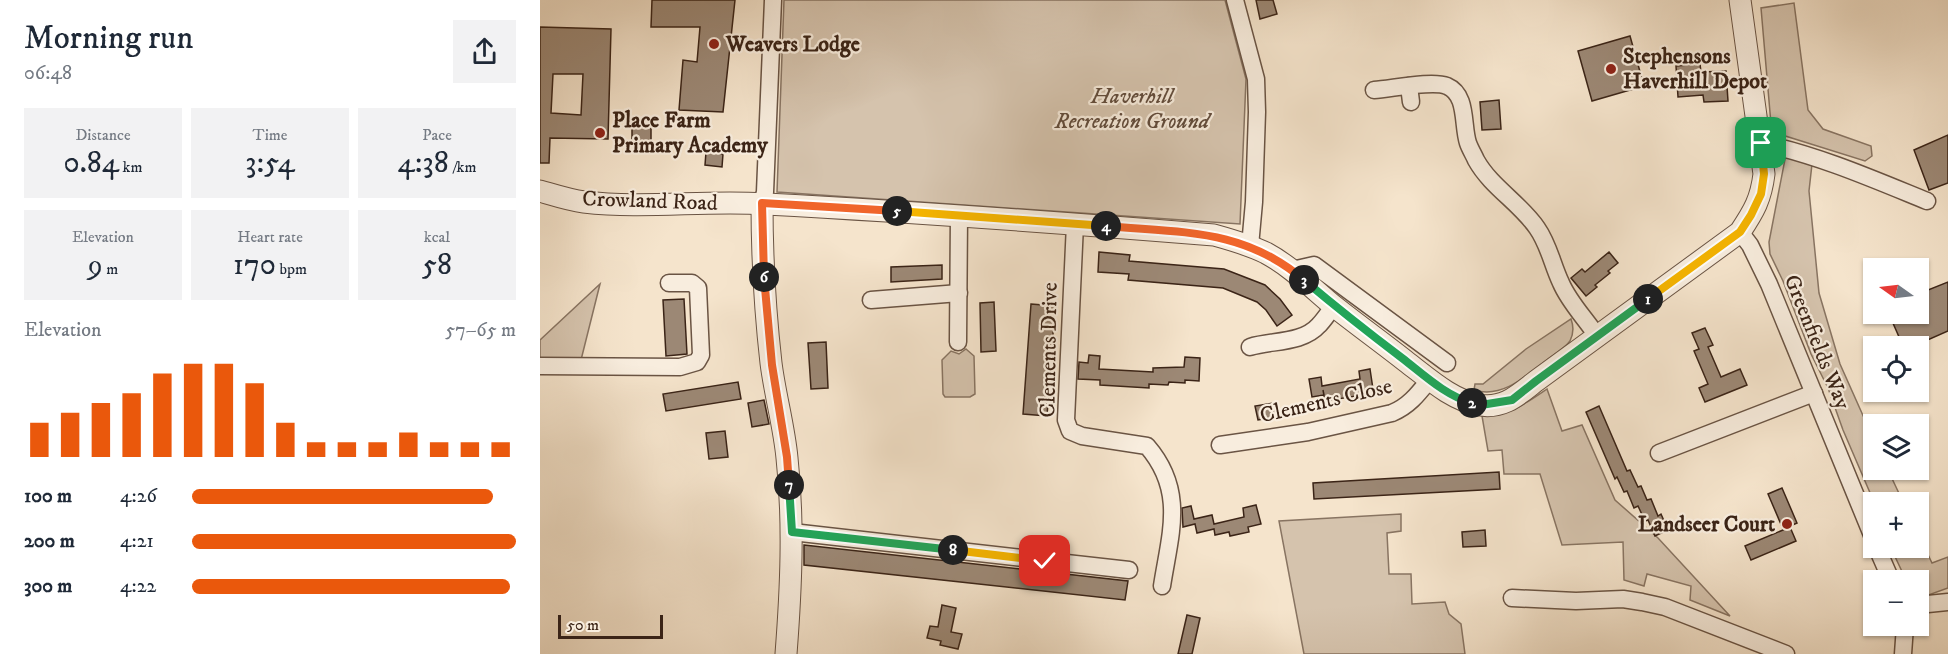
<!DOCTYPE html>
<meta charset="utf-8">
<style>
body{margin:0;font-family:"IM FELL DW Pica",serif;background:#f2f2f3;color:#1f2937;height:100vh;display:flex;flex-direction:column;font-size:22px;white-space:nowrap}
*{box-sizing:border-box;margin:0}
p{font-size:20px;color:#747a83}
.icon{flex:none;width:33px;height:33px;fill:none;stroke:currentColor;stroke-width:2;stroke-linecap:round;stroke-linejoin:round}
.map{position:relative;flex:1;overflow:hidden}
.drawer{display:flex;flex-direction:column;background:#fff;width:540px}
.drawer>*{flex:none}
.needle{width:39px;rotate:284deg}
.fabs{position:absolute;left:1323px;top:258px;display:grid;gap:12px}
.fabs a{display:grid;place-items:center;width:66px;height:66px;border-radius:0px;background:#fff;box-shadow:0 2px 4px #0004;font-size:30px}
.scale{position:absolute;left:18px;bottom:15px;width:105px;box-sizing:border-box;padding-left:6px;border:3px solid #3b2417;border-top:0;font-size:16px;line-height:21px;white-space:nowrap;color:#3b2417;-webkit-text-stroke:4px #f8edde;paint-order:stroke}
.pin{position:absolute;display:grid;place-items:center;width:51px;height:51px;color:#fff;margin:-26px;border-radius:12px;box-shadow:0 3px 9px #0006}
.km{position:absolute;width:30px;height:30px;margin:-15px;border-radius:50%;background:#222;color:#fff;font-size:16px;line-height:30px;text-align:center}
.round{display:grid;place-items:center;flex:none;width:63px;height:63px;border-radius:0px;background:#f2f2f3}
.overview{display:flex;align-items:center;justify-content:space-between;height:102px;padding:0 24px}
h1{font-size:33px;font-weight:600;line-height:45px}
.figures{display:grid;grid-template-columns:repeat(3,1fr);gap:9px;height:102px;padding:6px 24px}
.figures div{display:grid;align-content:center;border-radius:0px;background:#f2f2f3;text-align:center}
.figures b{font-size:30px;font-weight:600}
.figures small{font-size:16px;font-weight:400}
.figures p{font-size:16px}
.chart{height:168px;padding:12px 24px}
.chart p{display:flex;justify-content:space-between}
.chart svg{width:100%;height:108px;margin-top:6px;stroke:#ea580c;stroke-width:6}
ul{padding:0 24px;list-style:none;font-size:20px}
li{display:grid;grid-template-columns:96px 72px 1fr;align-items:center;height:45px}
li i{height:15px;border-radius:8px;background:#ea580c}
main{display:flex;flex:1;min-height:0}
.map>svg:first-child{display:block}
.green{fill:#d5c3ad;stroke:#887462;stroke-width:1.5}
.building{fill:#9c8875;stroke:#3b2417;stroke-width:1.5;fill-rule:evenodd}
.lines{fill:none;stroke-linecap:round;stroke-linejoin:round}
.minor-casing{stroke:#6a5444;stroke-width:19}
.tertiary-casing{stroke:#6a5444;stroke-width:23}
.minor{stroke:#f8edde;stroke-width:16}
.tertiary{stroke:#f8edde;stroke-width:21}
.split-1-casing{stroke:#fff;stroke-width:12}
.split-2-casing{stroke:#fff;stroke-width:12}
.split-3-casing{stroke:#fff;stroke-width:12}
.split-4-casing{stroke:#fff;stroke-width:12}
.split-5-casing{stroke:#fff;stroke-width:12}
.split-6-casing{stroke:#fff;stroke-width:12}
.split-7-casing{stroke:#fff;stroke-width:12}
.split-8-casing{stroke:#fff;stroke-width:12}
.split-9-casing{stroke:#fff;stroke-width:12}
.split-1{stroke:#f5b400;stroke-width:8}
.split-2{stroke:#22a559;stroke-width:8}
.split-3{stroke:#22a559;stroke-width:8}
.split-4{stroke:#f0652b;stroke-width:8}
.split-5{stroke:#f5b400;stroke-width:8}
.split-6{stroke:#f0652b;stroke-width:8}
.split-7{stroke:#f0652b;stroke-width:8}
.split-8{stroke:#22a559;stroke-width:8}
.split-9{stroke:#f5b400;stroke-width:8}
.poi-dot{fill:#8f2418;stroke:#f8edde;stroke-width:2}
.labels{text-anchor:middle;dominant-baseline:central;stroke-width:4.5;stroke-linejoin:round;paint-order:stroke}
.poi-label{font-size:22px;font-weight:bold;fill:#3b2417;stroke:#f8edde;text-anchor:start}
.park-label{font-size:22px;font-style:italic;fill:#624c3c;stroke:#f8edde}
.street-label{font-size:22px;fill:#3b2417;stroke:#f8edde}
</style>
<main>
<section class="drawer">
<div class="overview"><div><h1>Morning run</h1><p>06:48</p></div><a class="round"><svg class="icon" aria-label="share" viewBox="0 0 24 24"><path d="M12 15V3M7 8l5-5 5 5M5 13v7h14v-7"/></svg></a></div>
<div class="figures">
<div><p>Distance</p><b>0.84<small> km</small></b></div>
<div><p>Time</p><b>3:54</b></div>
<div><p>Pace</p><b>4:38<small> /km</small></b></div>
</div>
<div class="figures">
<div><p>Elevation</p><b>9<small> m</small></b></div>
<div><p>Heart rate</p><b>170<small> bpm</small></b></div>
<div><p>kcal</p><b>58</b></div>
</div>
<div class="chart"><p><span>Elevation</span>57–65 m</p>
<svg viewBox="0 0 160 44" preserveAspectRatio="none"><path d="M5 44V30M15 44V26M25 44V22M35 44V18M45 44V10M55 44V6M65 44V6M75 44V14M85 44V30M95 44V38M105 44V38M115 44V38M125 44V34M135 44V38M145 44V38M155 44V38"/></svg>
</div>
<ul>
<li><b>100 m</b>4:26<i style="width:93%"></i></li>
<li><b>200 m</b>4:21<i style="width:100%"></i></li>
<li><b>300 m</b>4:22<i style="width:98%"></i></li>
</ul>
</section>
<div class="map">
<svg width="1408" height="654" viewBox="0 0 1408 654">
<rect width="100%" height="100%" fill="#f5e4cc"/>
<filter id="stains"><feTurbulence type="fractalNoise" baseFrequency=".00333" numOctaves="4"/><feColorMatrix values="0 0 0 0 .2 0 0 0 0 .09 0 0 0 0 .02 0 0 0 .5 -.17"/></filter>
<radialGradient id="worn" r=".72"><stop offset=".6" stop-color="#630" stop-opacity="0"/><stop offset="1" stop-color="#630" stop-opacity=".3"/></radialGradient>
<g class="green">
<polygon points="244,0 685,0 706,79 700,224 237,192"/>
<polygon points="1254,3 1268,110 1283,129 1331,146 1332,156 1325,161 1239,134 1231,124 1221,8"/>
<polygon points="1246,154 1272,164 1269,191 1279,293 1300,364 1333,438 1334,470 1348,470 1363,502 1334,502 1303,430 1288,388 1271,354 1243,281 1230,254 1229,242"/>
<polygon points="60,284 41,360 0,361 0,340"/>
<path d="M1031 319C1034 327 1034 333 1030 341 1025 348 1015 354 1008 359 987 375 963 399 934 390L935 384H943L986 349Z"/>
<polygon points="426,349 434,356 435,394 430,397 405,397 403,394 402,360 411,351 419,354"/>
<path d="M1007 389 1022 431 1042 425 1075 500 1118 538 1190 616 1150 600 1151 586 1107 574 1104 586 1084 580 1083 542 1022 545 1000 474H964L962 450 948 451 942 416C969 416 985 404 1007 389Z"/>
<polygon points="861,514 861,531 847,533 849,574 871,574 872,604 905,602 909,614 921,624 925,654 764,654 739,521"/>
<polygon points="1379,536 1392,563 1408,557 1408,588 1383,597 1379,593 1378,580 1366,580 1351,548 1378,548"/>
</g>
<g class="building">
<polygon points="112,0 195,0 183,112 139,110 143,60 157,62 160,27 111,27"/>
<polygon points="716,0 733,0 737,14 720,19"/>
<path d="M0 27 71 29 68 139 10 138 9 163H0ZM13 74H43L41 115 11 113Z"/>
<polygon points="1090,36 1104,86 1052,101 1038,51"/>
<polygon points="1160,64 1161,72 1186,71 1188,101 1164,102 1163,95 1138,97 1136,66"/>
<polygon points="959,100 961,129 942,130 940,102"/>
<rect x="92" y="124" width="19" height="20"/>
<polygon points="1408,135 1408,183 1389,190 1374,150"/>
<polygon points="166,152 183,154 182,167 165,165"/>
<polygon points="559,252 590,255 589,261 684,269 725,285 740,299 752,315 737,326 726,310 717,302 683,288 588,280 589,274 558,272"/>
<polygon points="1069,252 1078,263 1068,271 1070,273 1055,285 1057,287 1046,296 1031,278 1042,269 1045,272"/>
<polygon points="402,265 402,279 351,282 351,267"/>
<polygon points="1408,282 1408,331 1374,346 1363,346 1349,314 1378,314 1378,294"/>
<polygon points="144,299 147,354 126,356 123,300"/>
<polygon points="454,302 456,351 441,352 440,303"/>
<polygon points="491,304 515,306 507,416 483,414"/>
<polygon points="1165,328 1173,345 1168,347 1181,377 1200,369 1207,385 1165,402 1159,388 1168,384 1154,351 1159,349 1152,333"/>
<polygon points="286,342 288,388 271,389 268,343"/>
<polygon points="549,355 560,356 559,369 613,372 613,368 644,367 645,357 660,358 659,381 645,380 645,383 629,382 628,385 609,384 609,388 560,385 560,380 538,379 539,362 548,363"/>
<polygon points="830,369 833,389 822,390 823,395 785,401 783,390 784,395 772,397 769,379 781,377 782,386 820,379 819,371"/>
<polygon points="198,382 201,399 126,411 123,394"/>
<polygon points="224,400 229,424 212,427 208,403"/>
<polygon points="734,403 737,417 718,420 715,406"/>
<polygon points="1059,406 1087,471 1090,470 1098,487 1101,486 1107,500 1111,499 1118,516 1121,514 1128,530 1115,536 1108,520 1105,521 1098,506 1094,508 1087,491 1084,492 1077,477 1075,479 1046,412"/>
<polygon points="185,431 188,457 169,459 166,433"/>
<polygon points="959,472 960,489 774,499 773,483"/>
<polygon points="1242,488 1257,523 1243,529 1228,494"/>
<polygon points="716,505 721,524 708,527 709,532 690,536 689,532 675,535 674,529 657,533 655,524 643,527 642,508 651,506 654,519 672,515 674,524 704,517 703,508"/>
<polygon points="1250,527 1256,541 1211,560 1205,546"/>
<polygon points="945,530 946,546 923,547 922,532"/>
<polygon points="264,545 588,581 585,600 264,565"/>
<polygon points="402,605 416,608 411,632 422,634 418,649 400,645 401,641 387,638 390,626 398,627"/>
<polygon points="647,615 660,618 652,654 638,654"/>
</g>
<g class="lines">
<defs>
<g id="minor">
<polyline points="695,0 716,79 717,112 714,202 710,246"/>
<polyline points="869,86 871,102"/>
<path d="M834 90C851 89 892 80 907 86 928 95 922 125 928 143 930 149 934 155 936 160 951 187 980 203 997 228 1009 245 1012 264 1021 283 1029 302 1045 318 1057 336"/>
<path d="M1221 143C1278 155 1333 179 1387 201"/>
<polyline points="222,203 225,192 233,0"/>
<path d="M535 224 526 420 530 431 542 436 607 446C646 491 630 534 622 586"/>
<polyline points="1200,232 1210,245 1229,284 1334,540"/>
<polyline points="752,270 774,265 907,363"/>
<polyline points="331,300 419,293"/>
<polyline points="418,342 419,215"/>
<path d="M710 347C732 340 762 344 779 325 784 320 789 312 794 306"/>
<polyline points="0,366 140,367 157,362 161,355 158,288 152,283 129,283"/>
<path d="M680 445 768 432 852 413C869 406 878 394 890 379"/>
<polyline points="1119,453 1274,393"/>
<polyline points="252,532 589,570"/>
<polyline points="1337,548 1351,580"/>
<polyline points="972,598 1036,601 1083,599 1102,602 1125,607 1246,654"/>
<polyline points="1378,605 1408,602"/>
<polyline points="1363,654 1365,626"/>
</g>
<g id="tertiary">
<path d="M0 191C14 195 29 200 44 202 104 209 165 200 226 204 375 212 525 223 674 235 692 240 710 245 726 253 752 267 773 289 795 307 819 326 844 344 868 363 889 379 912 400 939 405 964 409 978 395 996 381L1200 232C1214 211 1221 199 1224 174L1200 0"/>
<path d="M222 203C222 257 225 310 231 363 235 395 244 426 247 458 254 523 251 589 246 654"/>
</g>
</defs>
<use href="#minor" class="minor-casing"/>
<use href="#tertiary" class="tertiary-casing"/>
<use href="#minor" class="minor"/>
<use href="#tertiary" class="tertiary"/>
</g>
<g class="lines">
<defs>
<polyline id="split-1" points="1108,299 1200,232 1211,215 1221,194 1224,174 1221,143"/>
<polyline id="split-2" points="932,403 941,405 972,400 996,381 1108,299"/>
<path id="split-3" d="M764 280C796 307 829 333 862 358 884 375 906 396 932 403"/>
<path id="split-4" d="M566 226C642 233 703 228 764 280"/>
<polyline id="split-5" points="357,211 566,226"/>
<polyline id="split-6" points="224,277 222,203 357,211"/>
<polyline id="split-7" points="224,277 232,365 247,457 249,485"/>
<polyline id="split-8" points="249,485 252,532 413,550"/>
<polyline id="split-9" points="413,550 505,561"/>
</defs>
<use href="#split-1" class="split-1-casing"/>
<use href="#split-2" class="split-2-casing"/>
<use href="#split-3" class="split-3-casing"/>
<use href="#split-4" class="split-4-casing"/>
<use href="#split-5" class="split-5-casing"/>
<use href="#split-6" class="split-6-casing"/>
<use href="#split-7" class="split-7-casing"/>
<use href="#split-8" class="split-8-casing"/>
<use href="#split-9" class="split-9-casing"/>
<use href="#split-1" class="split-1"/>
<use href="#split-2" class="split-2"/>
<use href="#split-3" class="split-3"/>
<use href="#split-4" class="split-4"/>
<use href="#split-5" class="split-5"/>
<use href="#split-6" class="split-6"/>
<use href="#split-7" class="split-7"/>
<use href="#split-8" class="split-8"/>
<use href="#split-9" class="split-9"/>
</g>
<g class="poi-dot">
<circle cx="174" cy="44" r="6"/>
<circle cx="1071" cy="69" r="6"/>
<circle cx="60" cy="133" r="6"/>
<circle cx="1247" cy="524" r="6"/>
</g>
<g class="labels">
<g class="poi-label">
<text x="186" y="44">Weavers Lodge</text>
<text x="1083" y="56">Stephensons<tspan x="1083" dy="25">Haverhill Depot</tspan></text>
<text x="72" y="120">Place Farm<tspan x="72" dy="25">Primary Academy</tspan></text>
<text x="1235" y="524" text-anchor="end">Landseer Court</text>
</g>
<g class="park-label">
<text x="592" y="96">Haverhill<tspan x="592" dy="25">Recreation Ground</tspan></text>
</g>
<g class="street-label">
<text transform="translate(110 201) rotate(2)">Crowland Road</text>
<text transform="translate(1277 342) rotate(68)">Greenfields Way</text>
<text transform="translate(509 350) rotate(-89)">Clements Drive</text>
<text transform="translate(786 401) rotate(-13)">Clements Close</text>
</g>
</g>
<rect width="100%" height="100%" filter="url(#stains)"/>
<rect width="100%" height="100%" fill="url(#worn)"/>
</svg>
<div class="fabs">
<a><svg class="needle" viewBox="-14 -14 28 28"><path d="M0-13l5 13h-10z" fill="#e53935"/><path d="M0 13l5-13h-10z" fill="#747a83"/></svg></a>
<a><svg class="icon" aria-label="locate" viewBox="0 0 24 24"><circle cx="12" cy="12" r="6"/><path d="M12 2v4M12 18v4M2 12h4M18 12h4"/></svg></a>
<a><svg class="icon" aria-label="layers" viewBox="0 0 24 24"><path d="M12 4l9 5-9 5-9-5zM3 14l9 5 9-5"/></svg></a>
<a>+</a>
<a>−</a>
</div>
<div class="scale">50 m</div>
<div class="pin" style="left:1221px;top:143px;background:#1e9e55"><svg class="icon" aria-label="arrive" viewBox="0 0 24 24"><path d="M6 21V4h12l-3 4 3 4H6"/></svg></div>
<div class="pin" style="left:505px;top:561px;background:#d93025"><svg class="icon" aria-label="check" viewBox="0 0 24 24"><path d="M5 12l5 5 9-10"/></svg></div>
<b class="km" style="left:1108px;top:299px">1</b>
<b class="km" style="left:932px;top:403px">2</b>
<b class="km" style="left:764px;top:280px">3</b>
<b class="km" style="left:566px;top:226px">4</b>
<b class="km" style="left:357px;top:211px">5</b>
<b class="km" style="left:224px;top:277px">6</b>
<b class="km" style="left:249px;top:485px">7</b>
<b class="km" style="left:413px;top:550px">8</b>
</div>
</main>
